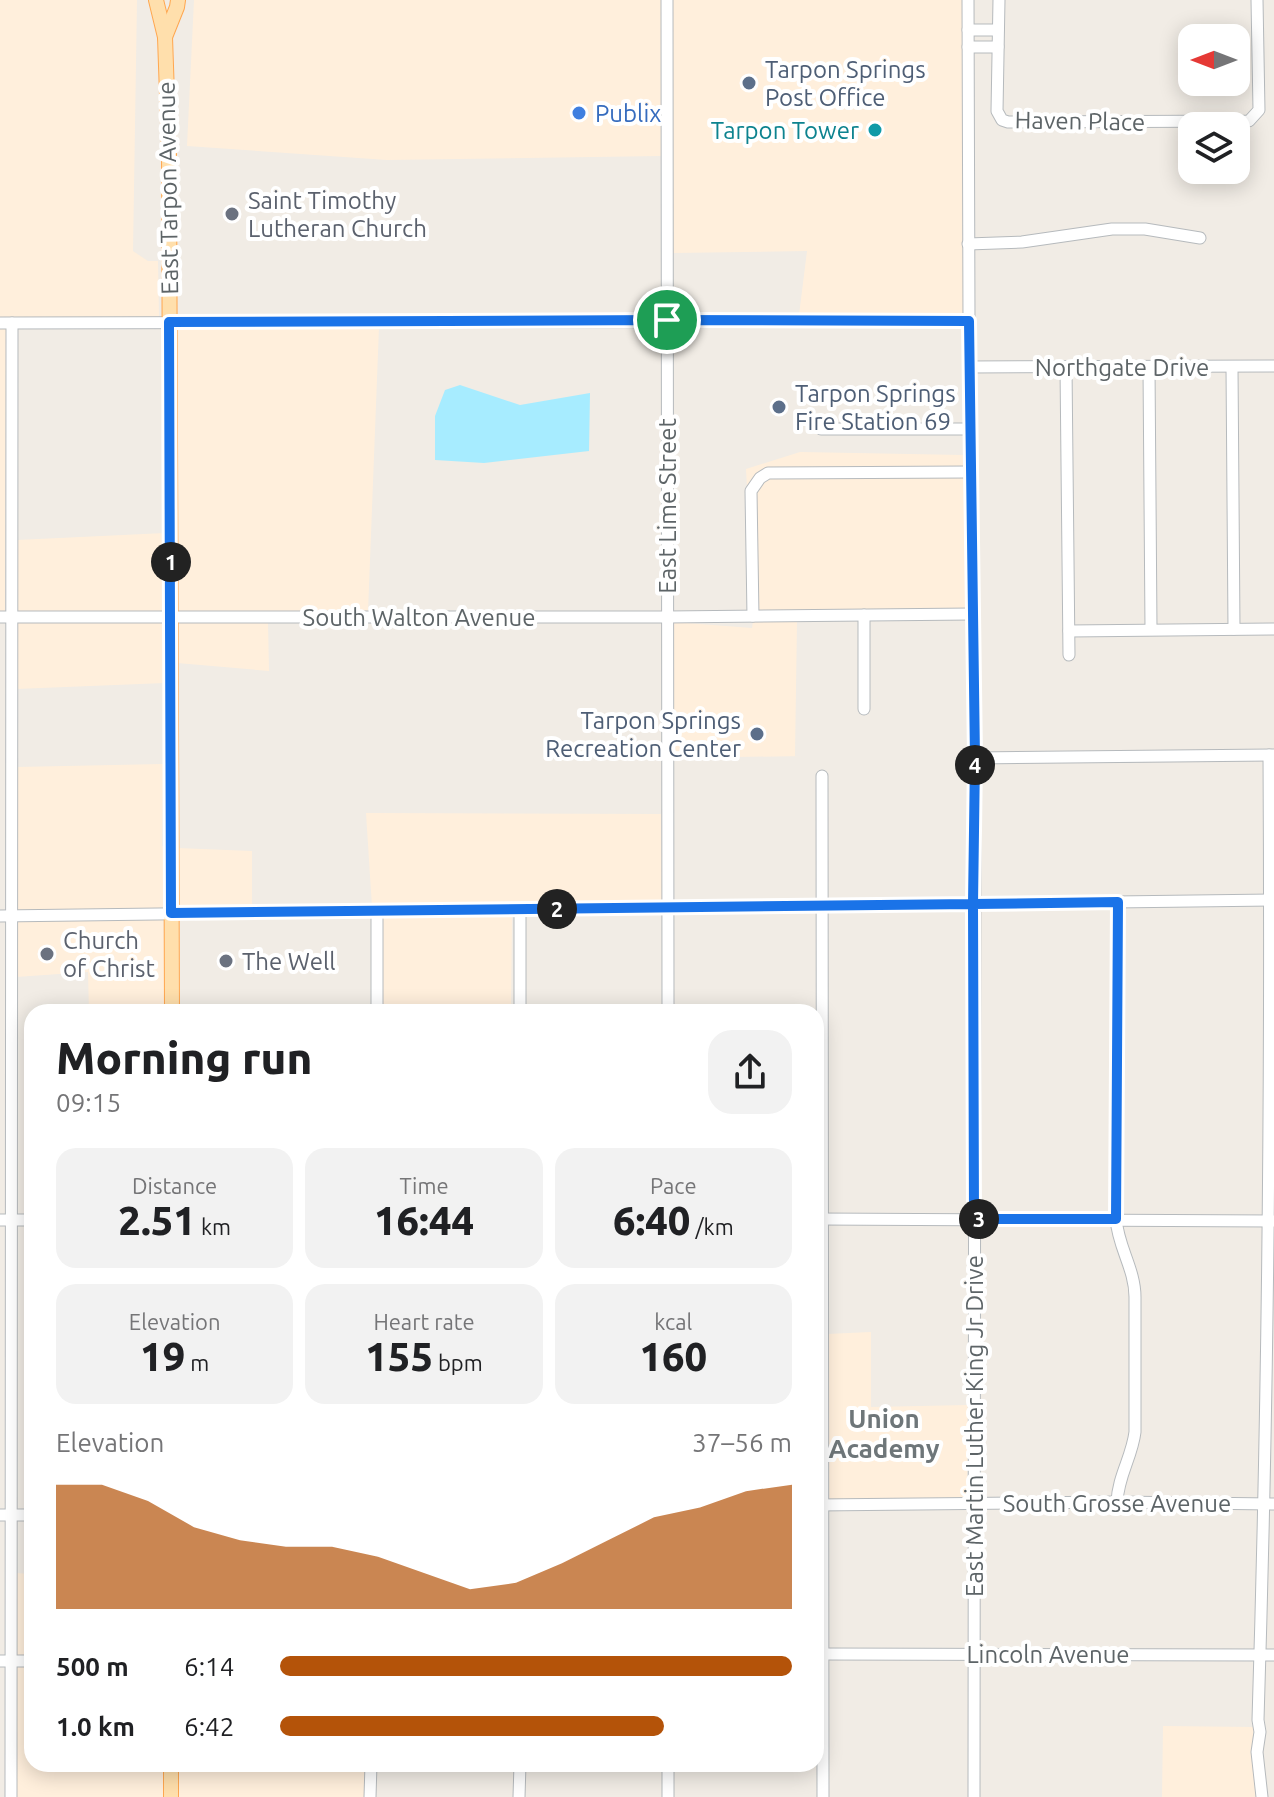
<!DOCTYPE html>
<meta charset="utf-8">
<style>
body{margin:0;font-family:Ubuntu,sans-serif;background:#f2f2f2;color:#202124;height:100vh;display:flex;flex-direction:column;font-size:30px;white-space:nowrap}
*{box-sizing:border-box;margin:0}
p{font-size:26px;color:#757577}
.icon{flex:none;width:44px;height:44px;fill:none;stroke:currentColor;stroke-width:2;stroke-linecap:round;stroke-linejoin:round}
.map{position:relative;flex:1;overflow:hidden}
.drawer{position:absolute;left:24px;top:1004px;width:800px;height:768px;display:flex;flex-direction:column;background:#fff;border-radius:24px;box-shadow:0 4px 20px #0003}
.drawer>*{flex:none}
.needle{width:52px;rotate:270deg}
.fabs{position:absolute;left:1178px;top:24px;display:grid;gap:16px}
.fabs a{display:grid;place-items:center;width:72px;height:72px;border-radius:16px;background:#fff;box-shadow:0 4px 20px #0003;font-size:40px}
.pin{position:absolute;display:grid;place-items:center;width:68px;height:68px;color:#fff;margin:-34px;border:4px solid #fff;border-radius:50%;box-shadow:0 2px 8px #0007}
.km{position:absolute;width:40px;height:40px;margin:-20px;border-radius:50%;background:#222;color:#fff;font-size:22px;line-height:40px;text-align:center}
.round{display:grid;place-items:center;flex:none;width:84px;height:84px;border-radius:24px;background:#f2f2f2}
.head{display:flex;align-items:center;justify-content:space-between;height:136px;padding:0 32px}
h1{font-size:44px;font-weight:800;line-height:60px}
.stats{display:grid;grid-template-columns:repeat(3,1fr);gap:12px;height:136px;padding:8px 32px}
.stats div{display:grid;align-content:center;border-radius:20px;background:#f2f2f2;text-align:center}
.stats b{font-size:40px;font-weight:800}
.stats small{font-size:22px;font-weight:400}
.stats p{font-size:22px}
.chart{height:224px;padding:16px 32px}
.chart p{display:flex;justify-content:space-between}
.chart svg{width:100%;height:144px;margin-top:8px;fill:#b45309;opacity:.7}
ul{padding:0 32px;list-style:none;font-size:26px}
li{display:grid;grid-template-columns:128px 96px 1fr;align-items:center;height:60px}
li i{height:20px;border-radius:10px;background:#b45309}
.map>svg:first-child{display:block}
.commercial{fill:#ffefdc}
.water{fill:#a7ecff}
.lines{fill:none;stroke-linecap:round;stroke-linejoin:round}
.minor-casing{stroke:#b6babd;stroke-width:13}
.major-casing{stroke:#ffa750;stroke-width:16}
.minor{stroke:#fff;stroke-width:11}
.major{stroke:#ffdfac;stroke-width:14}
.route-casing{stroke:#fff;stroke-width:16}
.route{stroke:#1a73e8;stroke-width:10}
.service-dot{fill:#5c6f8a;stroke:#fff;stroke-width:3}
.shop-dot{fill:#3f7fe0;stroke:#fff;stroke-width:3}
.culture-dot{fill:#0f9aa8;stroke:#fff;stroke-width:3}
.worship-dot{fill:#6b7280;stroke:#fff;stroke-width:3}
.labels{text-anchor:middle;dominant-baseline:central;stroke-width:8;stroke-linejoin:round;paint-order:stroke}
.service-label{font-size:24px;fill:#4e5e75;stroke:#fff;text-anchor:start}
.shop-label{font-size:24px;fill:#366cbe;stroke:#fff;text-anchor:start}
.street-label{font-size:24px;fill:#5d6467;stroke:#fff}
.culture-label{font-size:24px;fill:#0d838f;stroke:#fff;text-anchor:end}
.worship-label{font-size:24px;fill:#5b616d;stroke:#fff;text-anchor:start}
.neighbourhood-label{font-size:26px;font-weight:bold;fill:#6e7679;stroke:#fff}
</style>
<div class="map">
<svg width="1274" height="1797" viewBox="0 0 1274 1797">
<rect width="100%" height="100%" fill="#f1ece5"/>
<g class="commercial">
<polygon points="0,0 137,0 133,251 148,261 158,261 159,317 0,318"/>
<polygon points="194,0 661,0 661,156 387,160 187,146"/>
<polygon points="673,0 962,0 963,316 799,315 807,251 672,253"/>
<polygon points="183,327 379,327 368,612 177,613 175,332"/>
<polygon points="0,328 6,328 5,612 0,612"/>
<polygon points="800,452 964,455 964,467 764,469 755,475 747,488 746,469"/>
<polygon points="964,477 966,609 758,611 757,492 764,482 769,478"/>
<polygon points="165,533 165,612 16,612 17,540"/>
<polygon points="753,621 797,621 795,756 805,756 673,758 673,622 752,628"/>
<polygon points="16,622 165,623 165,683 16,689"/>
<polygon points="268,622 269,671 177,663 177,623"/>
<polygon points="163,764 162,846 166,847 166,908 16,911 16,767"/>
<polygon points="366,813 661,814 662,902 372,907"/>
<polygon points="177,848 252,851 252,908 177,908"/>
<polygon points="512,915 511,1012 383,1012 383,917"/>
<polygon points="163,918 166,1012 89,1012 88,972 16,977 16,921"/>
<polygon points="871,1332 871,1407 968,1405 967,1498 828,1500 827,1334"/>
<polygon points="16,1573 32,1574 32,1656 16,1656"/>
<polygon points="16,1666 32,1666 32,1764 165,1764 165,1797 17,1797"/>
<polygon points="1163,1726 1254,1727 1251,1753 1256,1797 1162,1797"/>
<rect x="177" y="1764" width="188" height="33"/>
</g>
<polygon class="water" points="460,385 520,405 590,393 589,451 484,463 435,460 435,416 445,390"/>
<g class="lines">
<defs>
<g id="minor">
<polyline points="667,0 668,1012"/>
<polyline points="968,0 969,321 975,758 974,1797"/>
<polyline points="999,0 997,111 1002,120 1008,122 1249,121 1259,110 1257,0"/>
<polyline points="968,30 998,30"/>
<polyline points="968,47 998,47"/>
<polyline points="968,244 1022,242 1112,229 1145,229 1200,238"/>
<polyline points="0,323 969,321"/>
<polyline points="969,367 1274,366"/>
<polyline points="1066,367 1069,655"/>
<polyline points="1149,367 1151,629"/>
<polyline points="1232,367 1234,629"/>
<polyline points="821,429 970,429"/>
<polyline points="864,615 864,709"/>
<polyline points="753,616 751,491 760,478 768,473 970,472"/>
<polyline points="0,617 667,617 972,614"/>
<polyline points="1069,631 1274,629"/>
<polyline points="975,758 1274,755"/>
<polyline points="822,776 823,1797"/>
<polyline points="520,909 520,1012"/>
<polyline points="0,916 1274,900"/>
<polyline points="377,1012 377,912"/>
<polyline points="817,1219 1274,1221"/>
<polyline points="0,1220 32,1220"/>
<path d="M1117 1502C1118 1476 1132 1457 1135 1432V1297C1135 1269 1118 1247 1116 1219L1118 902"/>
<polyline points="817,1505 1117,1502 1274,1504"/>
<polyline points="0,1515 32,1515"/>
<polyline points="823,1654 1274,1655"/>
<polyline points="0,1661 32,1661"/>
<polyline points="668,1764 668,1797"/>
<polyline points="11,1797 12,323"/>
<polyline points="370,1797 371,1764"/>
<polyline points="519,1797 520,1764"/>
<path d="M1262 1797 1257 1752 1260 1732 1258 1720C1268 1399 1271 1076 1269 755"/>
</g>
<g id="major">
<polyline points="156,0 165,37 169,153 172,1012"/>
<polyline points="165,37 177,7 178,0"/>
<polyline points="171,1797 171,1764"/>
</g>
</defs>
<use href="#minor" class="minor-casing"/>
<use href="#major" class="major-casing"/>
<use href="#minor" class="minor"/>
<use href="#major" class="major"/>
</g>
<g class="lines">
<defs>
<polyline id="route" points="667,320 169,322 171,913 973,904 974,1219 1116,1219 1118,902 973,904 975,758 969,321 667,320"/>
</defs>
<use href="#route" class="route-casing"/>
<use href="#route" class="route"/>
</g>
<g class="service-dot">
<circle cx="749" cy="83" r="8"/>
<circle cx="779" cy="407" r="8"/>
<circle cx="757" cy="734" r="8"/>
</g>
<circle class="shop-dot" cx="579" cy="113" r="8"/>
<circle class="culture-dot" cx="875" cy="130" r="8"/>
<g class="worship-dot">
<circle cx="232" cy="214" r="8"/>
<circle cx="47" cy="954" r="8"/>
<circle cx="226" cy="961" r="8"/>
</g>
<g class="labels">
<g class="service-label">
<text x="765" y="69">Tarpon Springs<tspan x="765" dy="28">Post Office</tspan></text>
<text x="795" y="393">Tarpon Springs<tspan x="795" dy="28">Fire Station 69</tspan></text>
<text x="741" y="720" text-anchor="end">Tarpon Springs<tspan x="741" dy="28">Recreation Center</tspan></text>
</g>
<g class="shop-label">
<text x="595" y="113">Publix</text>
</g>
<g class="street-label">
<text transform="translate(1080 121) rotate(1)">Haven Place</text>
<text transform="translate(168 188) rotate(-91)">East Tarpon Avenue</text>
<text x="1122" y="367">Northgate Drive</text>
<text transform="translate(667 506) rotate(-90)">East Lime Street</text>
<text x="419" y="617">South Walton Avenue</text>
<text transform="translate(974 1426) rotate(-90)">East Martin Luther King Jr Drive</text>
<text x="1117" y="1503">South Grosse Avenue</text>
<text x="1048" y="1654">Lincoln Avenue</text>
</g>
<g class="culture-label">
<text x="859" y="130">Tarpon Tower</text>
</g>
<g class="worship-label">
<text x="248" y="200">Saint Timothy<tspan x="248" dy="28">Lutheran Church</tspan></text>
<text x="63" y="940">Church<tspan x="63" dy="28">of Christ</tspan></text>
<text x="242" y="961">The Well</text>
</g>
<g class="neighbourhood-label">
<text x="884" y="1418">Union<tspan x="884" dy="30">Academy</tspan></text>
</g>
</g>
</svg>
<div class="fabs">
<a><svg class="needle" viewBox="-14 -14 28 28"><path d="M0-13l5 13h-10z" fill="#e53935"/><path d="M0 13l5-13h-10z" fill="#757577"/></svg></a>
<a><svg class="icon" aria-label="layers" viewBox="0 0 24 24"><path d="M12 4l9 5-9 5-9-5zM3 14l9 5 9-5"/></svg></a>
</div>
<div class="pin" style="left:667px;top:320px;background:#1e9e55"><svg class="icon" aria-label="arrive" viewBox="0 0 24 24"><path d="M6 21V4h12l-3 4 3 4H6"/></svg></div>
<b class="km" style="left:171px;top:562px">1</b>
<b class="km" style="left:557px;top:909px">2</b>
<b class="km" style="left:979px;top:1219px">3</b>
<b class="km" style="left:975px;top:765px">4</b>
<section class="drawer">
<div class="head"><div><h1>Morning run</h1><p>09:15</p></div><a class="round"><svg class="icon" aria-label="share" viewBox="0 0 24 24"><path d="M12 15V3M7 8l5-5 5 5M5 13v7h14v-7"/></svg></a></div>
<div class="stats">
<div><p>Distance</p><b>2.51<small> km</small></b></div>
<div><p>Time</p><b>16:44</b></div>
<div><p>Pace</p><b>6:40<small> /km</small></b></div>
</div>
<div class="stats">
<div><p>Elevation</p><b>19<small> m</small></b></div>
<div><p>Heart rate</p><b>155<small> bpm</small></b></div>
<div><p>kcal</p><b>160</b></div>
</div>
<div class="chart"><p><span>Elevation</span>37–56 m</p>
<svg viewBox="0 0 160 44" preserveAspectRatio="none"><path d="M0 44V6L10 6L20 11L30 19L40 23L50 25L60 25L70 28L80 33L90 38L100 36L110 30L120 23L130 16L140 13L150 8L160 6V44z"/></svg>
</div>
<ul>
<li><b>500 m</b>6:14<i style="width:100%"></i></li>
<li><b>1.0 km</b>6:42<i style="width:75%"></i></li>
</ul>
</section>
</div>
